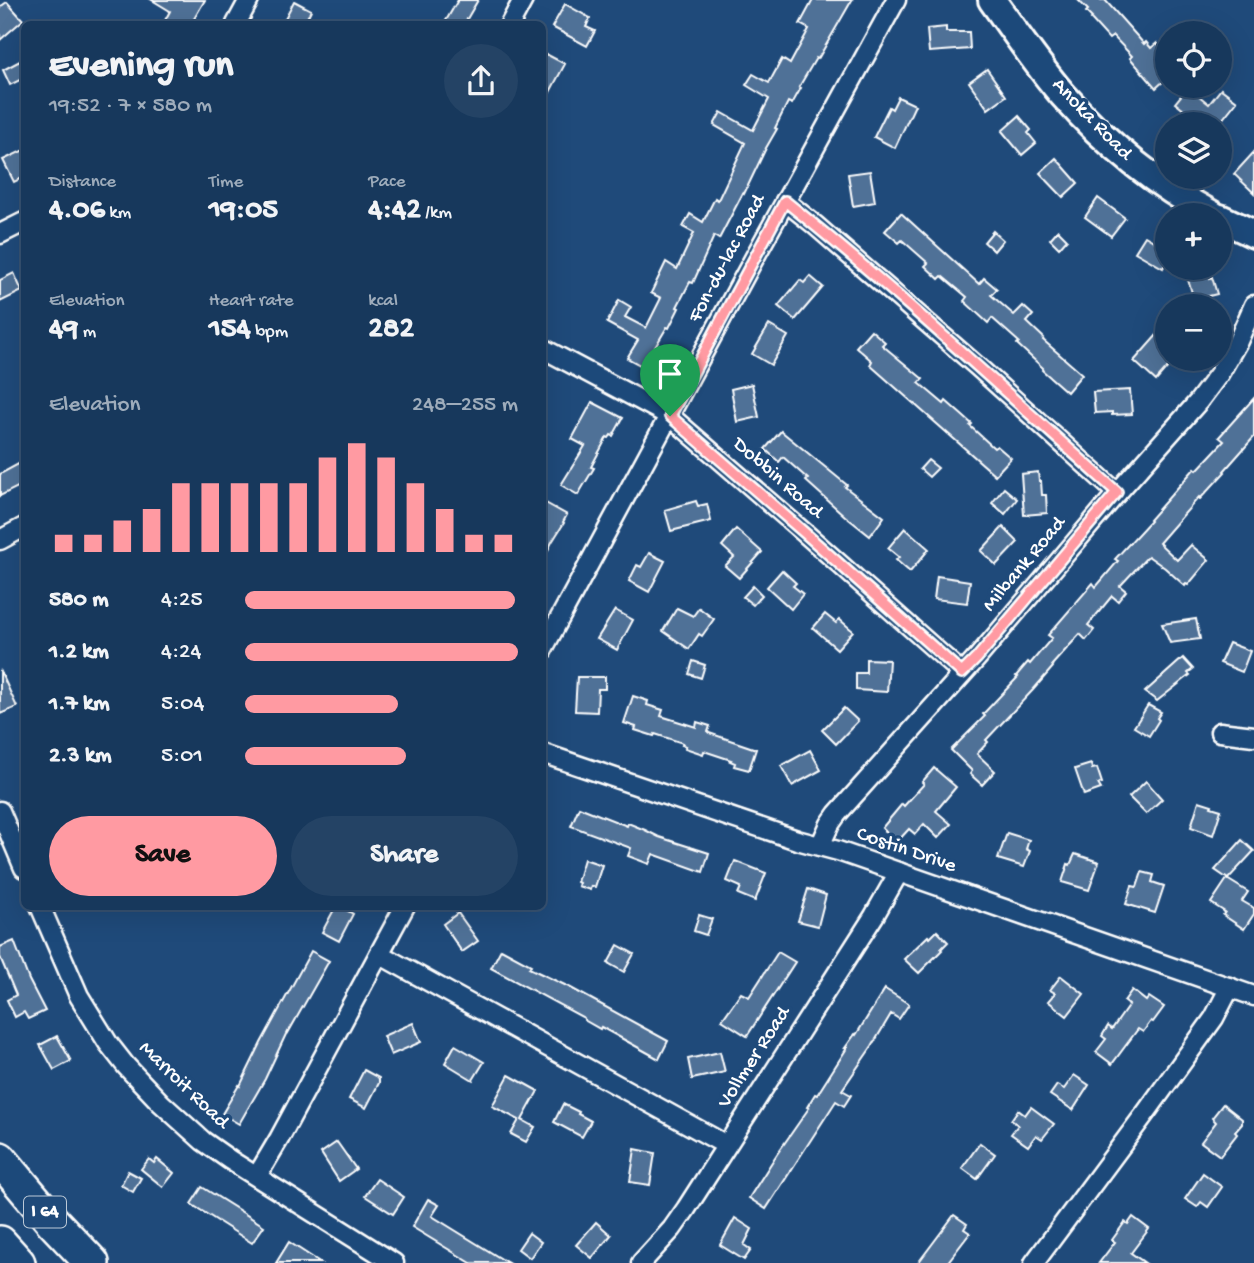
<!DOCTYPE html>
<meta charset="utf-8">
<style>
body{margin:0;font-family:"Gochi Hand",sans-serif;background:#244365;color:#f1f3f6;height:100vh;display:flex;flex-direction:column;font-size:26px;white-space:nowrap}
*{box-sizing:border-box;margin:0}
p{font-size:23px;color:#9eacbb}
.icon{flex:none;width:38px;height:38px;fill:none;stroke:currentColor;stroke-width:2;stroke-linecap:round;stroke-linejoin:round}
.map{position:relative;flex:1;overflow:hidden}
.drawer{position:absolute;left:21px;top:21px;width:525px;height:889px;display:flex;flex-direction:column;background:#17385c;border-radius:10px;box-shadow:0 7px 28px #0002,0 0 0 2px #365272}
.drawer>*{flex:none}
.controls{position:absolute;left:1155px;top:21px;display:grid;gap:14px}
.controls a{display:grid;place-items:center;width:77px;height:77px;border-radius:50%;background:#17385c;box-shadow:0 7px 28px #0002,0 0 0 2px #365272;font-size:35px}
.pin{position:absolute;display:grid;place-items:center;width:60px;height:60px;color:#fff;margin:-72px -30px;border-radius:50% 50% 50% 0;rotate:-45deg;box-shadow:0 0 7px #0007}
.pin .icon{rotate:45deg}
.round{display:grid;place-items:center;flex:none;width:74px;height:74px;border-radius:37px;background:#244365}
.headline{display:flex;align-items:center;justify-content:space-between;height:119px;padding:0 28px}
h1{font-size:38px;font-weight:800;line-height:52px}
.stats{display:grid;grid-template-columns:repeat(3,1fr);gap:10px;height:119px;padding:7px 28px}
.stats div{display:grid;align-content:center}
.stats b{font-size:30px;font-weight:800}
.stats small{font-size:19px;font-weight:400}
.stats p{font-size:19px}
.chart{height:196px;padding:14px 28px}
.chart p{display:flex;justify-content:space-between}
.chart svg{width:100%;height:126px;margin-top:7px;stroke:#ff9aa2;stroke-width:6}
.button{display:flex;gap:14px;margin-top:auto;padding:14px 28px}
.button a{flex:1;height:80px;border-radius:42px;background:#ff9aa2;color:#111;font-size:28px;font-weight:800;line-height:80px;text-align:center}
.button a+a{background:#244365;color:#f1f3f6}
ul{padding:0 28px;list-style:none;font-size:23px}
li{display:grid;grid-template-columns:112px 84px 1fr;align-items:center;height:52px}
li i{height:18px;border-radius:9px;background:#ff9aa2}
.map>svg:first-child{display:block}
.building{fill:#507197;stroke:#fff;stroke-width:2}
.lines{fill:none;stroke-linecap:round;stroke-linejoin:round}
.street-casing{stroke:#fff;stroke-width:23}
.secondary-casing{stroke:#fff;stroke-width:32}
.highway-casing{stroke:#fff;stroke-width:38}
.street{stroke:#1f4a7a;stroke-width:18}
.secondary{stroke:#1f4a7a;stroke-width:26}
.highway{stroke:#1f4a7a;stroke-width:33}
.route-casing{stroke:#fff;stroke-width:14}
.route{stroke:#ff9aa2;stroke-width:9}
.labels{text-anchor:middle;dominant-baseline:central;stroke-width:7;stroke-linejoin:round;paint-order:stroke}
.shield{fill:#1f4a7a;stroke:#bcc9d7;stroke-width:2}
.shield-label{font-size:19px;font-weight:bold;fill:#fff}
.street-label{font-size:21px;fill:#fff;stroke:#1f4a7a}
</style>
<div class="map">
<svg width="1254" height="1263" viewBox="0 0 1254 1263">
<rect width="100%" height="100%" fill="#1f4a7a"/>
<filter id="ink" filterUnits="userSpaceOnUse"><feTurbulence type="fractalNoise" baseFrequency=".0143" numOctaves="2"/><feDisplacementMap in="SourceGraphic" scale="14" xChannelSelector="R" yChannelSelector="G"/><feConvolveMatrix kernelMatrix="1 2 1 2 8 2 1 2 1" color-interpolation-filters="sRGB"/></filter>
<g filter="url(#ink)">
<g class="building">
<polygon points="152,0 205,0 191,24 163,24 170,11"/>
<polygon points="458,0 478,0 464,24 444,24"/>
<polygon points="813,0 852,0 818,59 816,58 799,87 801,88 792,104 788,102 775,128 777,129 766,148 744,194 743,193 719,239 714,236 693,283 690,282 677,307 679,308 669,328 667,327 654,349 657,351 647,369 627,358 638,340 607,323 619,300 631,307 625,317 646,328 661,298 651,293 666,262 677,269 694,233 683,227 690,214 703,222 715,198 718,200 745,143 714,125 721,112 753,130 769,99 746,85 753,74 769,83 782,59 790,64 809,29 800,24"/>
<polygon points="1078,0 1105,0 1144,44 1146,42 1151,48 1157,43 1167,54 1167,78 1156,88 1130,58 1132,56 1113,36 1109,39 1091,19 1092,18 1086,12 1088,10"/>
<polygon points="294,1 311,10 304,24 282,24"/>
<polygon points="7,2 23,20 0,40 0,7"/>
<polygon points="565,4 590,18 586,27 595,31 587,46 552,27"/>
<polygon points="946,27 946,32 969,32 970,49 929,52 927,29"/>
<polygon points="542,52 565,64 542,107"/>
<polygon points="20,61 24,71 24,78 10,85 3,70"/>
<polygon points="987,69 1006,96 988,109 969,82"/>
<polygon points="1188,87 1209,104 1221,89 1237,101 1221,121 1213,115 1206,124 1202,124 1175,103"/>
<polygon points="898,97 915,105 895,148 874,137 889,107 892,109"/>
<polygon points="1019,116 1031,130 1028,133 1036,143 1022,155 1002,131"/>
<polygon points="24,150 24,177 14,182 3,160"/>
<polygon points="1254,152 1254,193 1234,174"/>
<polygon points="1056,158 1078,183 1063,197 1040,173"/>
<polygon points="870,171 875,202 853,206 848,174"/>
<polygon points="1098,198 1125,218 1111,236 1085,217"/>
<polygon points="901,213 979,284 984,278 997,289 991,295 1014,315 1023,306 1033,315 1027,322 1044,338 1043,340 1082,374 1067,392 1042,370 1043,368 1017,344 1019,342 992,318 988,323 964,301 967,297 942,276 939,279 925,266 928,263 902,240 899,243 885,231"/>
<polygon points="1058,230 1067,239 1059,248 1050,239"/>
<polygon points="993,231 1003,240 994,251 984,242"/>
<polygon points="1145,236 1157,243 1159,239 1167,243 1167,260 1163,268 1135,252"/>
<polygon points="1192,268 1207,268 1210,278 1212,277 1217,294 1205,297 1208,306 1196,306 1185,270"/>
<polygon points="14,273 22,291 0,302 0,280"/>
<polygon points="810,276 823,287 795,320 778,306 800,280 804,283"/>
<polygon points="769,325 788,336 771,365 752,354"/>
<polygon points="871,330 885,342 882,345 923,379 919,383 944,404 946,401 972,424 970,426 994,448 997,446 1011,458 995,475 870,365 872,361 856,347"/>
<polygon points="1157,335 1167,344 1167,359 1175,359 1156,381 1134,361"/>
<polygon points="752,384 759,417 737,422 731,389"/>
<polygon points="1130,390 1132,414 1112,415 1112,412 1095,413 1093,392"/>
<polygon points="1254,398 1254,437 1224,471 1225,472 1200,499 1199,497 1159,543 1177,560 1191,545 1209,560 1188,585 1186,584 1185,586 1165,568 1148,556 1120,586 1126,591 1118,601 1112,596 1088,625 1094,630 1086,640 1080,634 1052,665 1053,667 1033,690 986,740 988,742 977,754 995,771 982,785 970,774 972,771 951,750 985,716 983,714 1018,677 1016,676 1028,662 1030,664 1052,638 1048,635 1093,583 1096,587 1118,561 1115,559 1150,521 1149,520 1180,485 1195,468 1197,470 1224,441 1219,437"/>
<polygon points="592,402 623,418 613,436 611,435 609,438 607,437 591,467 594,468 578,495 561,485 585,446 572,439"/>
<polygon points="781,431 847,485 845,487 884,517 870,536 845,516 806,481 808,479 783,457 779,462 765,449"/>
<polygon points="928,460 938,468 929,477 920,469"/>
<polygon points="24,461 24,484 0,496 0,474"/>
<polygon points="1038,472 1039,481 1041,481 1042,495 1046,495 1047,513 1024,515 1021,474"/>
<polygon points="1004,488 1017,499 1005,514 992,503"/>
<polygon points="542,501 567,515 563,522 564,523 552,542 542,562"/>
<polygon points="696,501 698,506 707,504 711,521 671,531 665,510"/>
<polygon points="1003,527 1018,542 996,565 981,551"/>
<polygon points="905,528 929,549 910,572 896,560 899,557 888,548"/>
<polygon points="736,529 762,552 739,578 725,566 734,557 722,546"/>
<polygon points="649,553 665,561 649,592 629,581 637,565 641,567"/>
<polygon points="782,570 796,583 793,586 803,594 791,609 767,587"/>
<polygon points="937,576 970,581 967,603 934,599"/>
<polygon points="753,586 762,595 753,605 743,597"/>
<polygon points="677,608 693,616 699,608 714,619 702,636 699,634 689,649 663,631"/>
<polygon points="615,610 633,620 617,650 597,639"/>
<polygon points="825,614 836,623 839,619 853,631 837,649 813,628"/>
<polygon points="1196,619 1200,639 1170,643 1162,624"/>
<polygon points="1229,643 1250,651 1242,672 1220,663"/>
<polygon points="1183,658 1193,669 1188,673 1190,675 1157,701 1145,692"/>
<polygon points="866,659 889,660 887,692 856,690 856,673 866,673"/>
<polygon points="693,661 705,665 701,678 689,674"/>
<polygon points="0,670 17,707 0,714"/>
<polygon points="577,677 605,677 605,689 598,689 597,712 575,711"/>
<polygon points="633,696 648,701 647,705 663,710 661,716 696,727 697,722 710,726 708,732 709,733 756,749 749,770 734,766 735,763 730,761 731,760 704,751 703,754 685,748 686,746 682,745 683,743 655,734 654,736 635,730 636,727 624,723"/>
<polygon points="1148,705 1161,712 1157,718 1159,720 1149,736 1134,727"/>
<polygon points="844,708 858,721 836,744 822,730"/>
<polygon points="810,750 821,770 792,786 781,766"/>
<polygon points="1091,764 1092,769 1097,768 1102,783 1098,784 1101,789 1084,795 1075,769"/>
<polygon points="934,768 956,787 936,811 951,824 938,838 924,824 915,834 909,829 897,842 882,828 902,804 904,806 924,784 922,782"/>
<polygon points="1146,781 1162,799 1146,814 1129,797"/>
<polygon points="1199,801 1212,805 1211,807 1221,810 1213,835 1191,827"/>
<polygon points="579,807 627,826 628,823 645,830 659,837 709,853 703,872 653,854 649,864 628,856 631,848 571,826"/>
<polygon points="1007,833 1029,840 1026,849 1030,851 1024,867 998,859"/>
<polygon points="1242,840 1254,851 1228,879 1215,870"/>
<polygon points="1075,854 1099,862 1089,890 1062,882 1068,864 1070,865"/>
<polygon points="584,859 602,865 595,887 591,886 590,890 578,886 579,883 577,882"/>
<polygon points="735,861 766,873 755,901 738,894 741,887 727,881"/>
<polygon points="1142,872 1154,875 1152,882 1164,886 1155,913 1126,904 1132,886 1137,887"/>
<polygon points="1227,879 1248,892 1242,901 1254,908 1254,914 1244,929 1223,915 1225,912 1211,903"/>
<polygon points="808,889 826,895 818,926 798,921"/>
<polygon points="336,906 339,906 353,914 339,941 322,932"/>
<polygon points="458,913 478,941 462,952 443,924"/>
<polygon points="699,915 712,919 706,935 694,931"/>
<polygon points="937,931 948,942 941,949 942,950 919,973 904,959 928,936 930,938"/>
<polygon points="14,941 29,980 45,1011 28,1019 24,1012 15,1017 7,1000 16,995 0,957 0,947"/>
<polygon points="618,945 634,954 624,972 608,963"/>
<polygon points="501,949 531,965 529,968 569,987 668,1041 659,1059 601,1027 600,1029 584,1020 584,1018 491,968"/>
<polygon points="311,951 329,961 288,1033 287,1032 265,1079 239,1124 222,1114 239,1085 240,1086 261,1043"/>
<polygon points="778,952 795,962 747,1036 722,1020 741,993 749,997"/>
<polygon points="1061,976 1084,994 1067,1016 1048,1001 1055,993 1050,990"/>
<polygon points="885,989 909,1004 899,1019 891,1014 872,1046 842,1090 851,1095 844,1106 836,1101 766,1209 749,1198 777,1154 809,1108 807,1107 815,1094 817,1095 847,1048 845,1048 855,1034 856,1035"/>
<polygon points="1132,990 1146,1001 1149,997 1164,1007 1153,1022 1151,1021 1143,1032 1138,1029 1112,1064 1096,1052 1106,1039 1102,1036 1108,1026 1112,1029 1129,1005 1124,1001"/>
<polygon points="413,1023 421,1042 391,1055 383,1036"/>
<polygon points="57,1036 71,1061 54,1070 40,1045"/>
<polygon points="455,1045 484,1062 473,1080 445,1063"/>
<polygon points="720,1052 725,1072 692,1079 688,1059"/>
<polygon points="364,1070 379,1078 379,1083 366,1108 349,1099"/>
<polygon points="509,1075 538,1091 522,1120 535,1127 526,1142 511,1134 519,1120 492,1106"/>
<polygon points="1074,1075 1089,1085 1073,1110 1050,1095 1057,1085 1064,1089"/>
<polygon points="563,1104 579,1112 578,1114 591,1121 582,1137 554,1122"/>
<polygon points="1223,1104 1242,1119 1242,1124 1235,1132 1237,1134 1220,1156 1201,1142 1216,1122 1212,1118"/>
<polygon points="1031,1107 1054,1124 1042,1139 1036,1135 1028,1146 1011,1134 1018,1125 1011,1120 1018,1110 1025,1115"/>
<polygon points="337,1142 356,1169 339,1181 321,1153"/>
<polygon points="980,1143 995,1154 977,1179 962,1168"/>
<polygon points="635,1149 655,1153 650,1185 630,1182"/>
<polygon points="149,1159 154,1163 157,1159 174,1173 163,1187 141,1169"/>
<polygon points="128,1171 141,1178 133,1192 121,1185"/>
<polygon points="1203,1173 1222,1187 1208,1207 1201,1202 1197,1207 1185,1199"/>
<polygon points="377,1179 404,1197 393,1214 365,1196"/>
<polygon points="202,1187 264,1226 252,1243 191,1204"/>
<polygon points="428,1199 439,1205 432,1216 508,1263 471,1263 412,1227"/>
<polygon points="954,1215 967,1224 964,1229 970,1233 947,1263 918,1263"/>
<polygon points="1133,1217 1149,1229 1131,1253 1145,1263 1099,1263 1115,1242 1112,1240 1125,1222 1128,1224"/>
<polygon points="735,1218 752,1229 744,1245 751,1250 744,1260 720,1245"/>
<polygon points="596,1222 611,1235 592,1258 576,1245"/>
<polygon points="529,1233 541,1242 530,1258 518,1249"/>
<polygon points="289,1242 321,1263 276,1263"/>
</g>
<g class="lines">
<defs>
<g id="street">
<polyline points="236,24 249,0"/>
<polyline points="510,24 523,0"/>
<polyline points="785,201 815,225 978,367 1117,493"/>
<polyline points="0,234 24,222"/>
<polyline points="542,348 670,416 807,535 962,673"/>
<polyline points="0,540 24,527"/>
<polyline points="542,651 757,253 896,0"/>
<polyline points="1220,732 1254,736"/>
<polyline points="542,753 797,840 838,851 1254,996"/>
<polyline points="0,811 24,868"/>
<polyline points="820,846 830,824 837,814 977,658 1117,493 1198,402 1219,374 1238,341 1254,305"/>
<polyline points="40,906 79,996 108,1043 126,1066 161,1103 203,1141 230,1160 394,1263"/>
<polyline points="379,954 726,1145"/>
<polyline points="257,1176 279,1139 405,906"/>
<polyline points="641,1263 672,1229 686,1209 874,916 899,872"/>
<polyline points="1034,1263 1147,1111 1214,1018 1230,987"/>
</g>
<g id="secondary">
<path d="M992 0C1015 32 1037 65 1063 95 1106 144 1155 184 1213 215"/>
<polyline points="1220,218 1254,234"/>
</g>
<g id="highway">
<polyline points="0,1159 53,1222 92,1263"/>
<polyline points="0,1243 18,1263"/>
</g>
</defs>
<use href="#street" class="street-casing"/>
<use href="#secondary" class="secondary-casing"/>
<use href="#highway" class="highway-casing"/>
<use href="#street" class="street"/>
<use href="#secondary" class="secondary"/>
<use href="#highway" class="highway"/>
</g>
</g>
<g class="lines" filter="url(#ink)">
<defs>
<path id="route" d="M785 201C900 293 1008 395 1117 492L977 658 962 673 807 535 670 416Z"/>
</defs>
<use href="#route" class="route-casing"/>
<use href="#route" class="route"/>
</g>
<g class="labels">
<rect class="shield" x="24" y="1196.5" width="42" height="31" rx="5"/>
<g class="shield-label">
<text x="45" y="1212">I 64</text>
</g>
<g class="street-label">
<text transform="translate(1091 120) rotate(46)">Anoka Road</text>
<text transform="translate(728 259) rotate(-62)">Fon-du-lac Road</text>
<text transform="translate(777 479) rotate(41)">Dobbin Road</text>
<text transform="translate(1025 565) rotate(-50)">Milbank Road</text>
<text transform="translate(906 851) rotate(19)">Costin Drive</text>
<text transform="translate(755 1058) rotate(-57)">Vollmer Road</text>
<text transform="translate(183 1086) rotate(44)">Marroit Road</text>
</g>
</g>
</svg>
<div class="controls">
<a><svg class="icon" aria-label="locate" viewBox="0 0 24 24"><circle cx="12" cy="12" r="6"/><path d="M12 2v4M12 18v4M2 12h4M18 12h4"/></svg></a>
<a><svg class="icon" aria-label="layers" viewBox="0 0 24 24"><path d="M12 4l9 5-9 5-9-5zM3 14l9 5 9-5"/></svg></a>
<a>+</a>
<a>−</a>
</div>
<div class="pin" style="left:670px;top:416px;background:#1e9e55"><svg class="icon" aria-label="arrive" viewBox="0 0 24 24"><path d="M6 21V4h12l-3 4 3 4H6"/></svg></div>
<section class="drawer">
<div class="headline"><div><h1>Evening run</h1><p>19:52 · 7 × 580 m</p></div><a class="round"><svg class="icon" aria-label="share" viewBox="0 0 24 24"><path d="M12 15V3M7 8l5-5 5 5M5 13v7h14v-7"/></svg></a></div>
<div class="stats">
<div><p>Distance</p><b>4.06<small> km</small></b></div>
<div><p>Time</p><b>19:05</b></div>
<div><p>Pace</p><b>4:42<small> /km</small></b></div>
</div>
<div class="stats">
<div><p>Elevation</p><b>49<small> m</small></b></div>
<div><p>Heart rate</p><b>154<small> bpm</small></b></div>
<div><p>kcal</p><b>282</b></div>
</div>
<div class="chart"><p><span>Elevation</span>248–255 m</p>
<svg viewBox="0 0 160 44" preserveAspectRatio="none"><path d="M5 44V38M15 44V38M25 44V33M35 44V29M45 44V20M55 44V20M65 44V20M75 44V20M85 44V20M95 44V11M105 44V6M115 44V11M125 44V20M135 44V29M145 44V38M155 44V38"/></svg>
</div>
<ul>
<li><b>580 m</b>4:25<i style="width:99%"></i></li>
<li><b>1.2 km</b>4:24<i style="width:100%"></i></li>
<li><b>1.7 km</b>5:04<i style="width:56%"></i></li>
<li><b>2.3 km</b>5:01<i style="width:59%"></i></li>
</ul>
<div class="button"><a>Save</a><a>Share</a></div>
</section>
</div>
